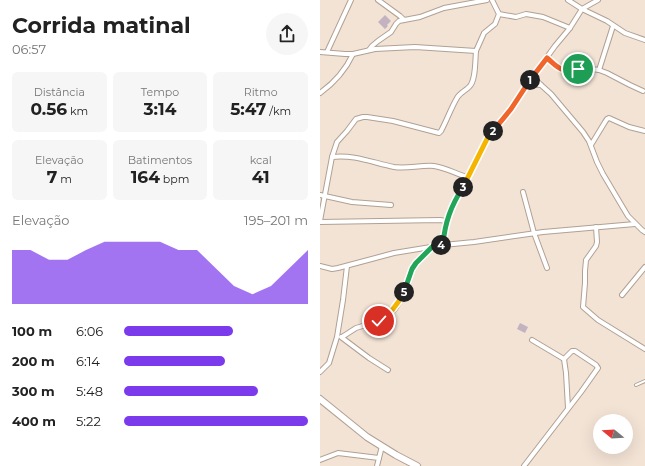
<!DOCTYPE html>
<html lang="pt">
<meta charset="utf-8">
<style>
body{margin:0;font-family:Montserrat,sans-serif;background:#f6f6f6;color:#222;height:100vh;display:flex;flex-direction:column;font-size:15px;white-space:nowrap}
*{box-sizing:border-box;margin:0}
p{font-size:13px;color:#767676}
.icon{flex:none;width:22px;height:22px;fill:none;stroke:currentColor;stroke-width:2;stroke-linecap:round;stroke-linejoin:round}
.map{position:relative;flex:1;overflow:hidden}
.details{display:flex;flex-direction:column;background:#fff;width:320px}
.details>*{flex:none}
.needle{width:26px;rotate:288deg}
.controls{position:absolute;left:273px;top:414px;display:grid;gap:8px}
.controls a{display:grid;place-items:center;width:40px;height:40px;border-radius:50%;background:#fff;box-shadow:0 4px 16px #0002;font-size:20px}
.pin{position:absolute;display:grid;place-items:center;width:34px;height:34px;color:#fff;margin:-17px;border:2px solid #fff;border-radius:50%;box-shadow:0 1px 4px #0007}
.km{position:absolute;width:20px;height:20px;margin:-10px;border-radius:50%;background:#222;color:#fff;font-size:11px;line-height:20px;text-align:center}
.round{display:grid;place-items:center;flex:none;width:42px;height:42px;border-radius:21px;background:#f6f6f6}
.headline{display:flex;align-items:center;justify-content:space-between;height:68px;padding:0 12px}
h1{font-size:22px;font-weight:700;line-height:30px}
.metrics{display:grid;grid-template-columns:repeat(3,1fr);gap:6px;height:68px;padding:4px 12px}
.metrics div{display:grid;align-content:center;border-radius:6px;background:#f6f6f6;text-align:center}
.metrics b{font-size:17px;font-weight:700}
.metrics small{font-size:11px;font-weight:400}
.metrics p{font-size:11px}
.chart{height:112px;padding:8px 12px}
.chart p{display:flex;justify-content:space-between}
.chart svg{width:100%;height:72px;margin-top:4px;fill:#7c3aed;opacity:.7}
ul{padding:0 12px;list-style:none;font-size:13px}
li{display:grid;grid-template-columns:64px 48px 1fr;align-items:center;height:30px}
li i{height:10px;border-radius:5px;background:#7c3aed}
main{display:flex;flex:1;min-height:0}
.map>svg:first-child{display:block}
.building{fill:#c3b3c1}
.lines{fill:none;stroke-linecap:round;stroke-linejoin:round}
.lane-casing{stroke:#b1a194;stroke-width:4}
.street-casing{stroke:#b1a194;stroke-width:6}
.secondary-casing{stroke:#b1a194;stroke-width:8}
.lane{stroke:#fff;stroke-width:2}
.street{stroke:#fff;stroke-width:4}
.secondary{stroke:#fff;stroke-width:6}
.split-1-casing{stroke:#fff;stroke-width:8}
.split-2-casing{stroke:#fff;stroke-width:8}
.split-3-casing{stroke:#fff;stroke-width:8}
.split-4-casing{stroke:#fff;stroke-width:8}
.split-5-casing{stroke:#fff;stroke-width:8}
.split-6-casing{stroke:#fff;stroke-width:8}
.split-1{stroke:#f0652b;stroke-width:5}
.split-2{stroke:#f0652b;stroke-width:5}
.split-3{stroke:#f5b400;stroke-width:5}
.split-4{stroke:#22a559;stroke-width:5}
.split-5{stroke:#22a559;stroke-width:5}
.split-6{stroke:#f5b400;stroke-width:5}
</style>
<main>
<section class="details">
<div class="headline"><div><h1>Corrida matinal</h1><p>06:57</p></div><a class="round"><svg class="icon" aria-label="share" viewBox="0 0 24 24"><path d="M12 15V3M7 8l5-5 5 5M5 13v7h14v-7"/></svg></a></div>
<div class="metrics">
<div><p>Distância</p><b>0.56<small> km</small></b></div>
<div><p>Tempo</p><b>3:14</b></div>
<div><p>Ritmo</p><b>5:47<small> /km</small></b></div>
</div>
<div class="metrics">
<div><p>Elevação</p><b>7<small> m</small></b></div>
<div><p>Batimentos</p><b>164<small> bpm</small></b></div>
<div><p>kcal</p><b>41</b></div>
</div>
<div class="chart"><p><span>Elevação</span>195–201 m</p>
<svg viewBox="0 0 160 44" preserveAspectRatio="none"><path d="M0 44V11L10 11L20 17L30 17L40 11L50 6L60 6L70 6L80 6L90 11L100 11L110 22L120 33L130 38L140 33L150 22L160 11V44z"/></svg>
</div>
<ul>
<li><b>100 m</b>6:06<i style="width:59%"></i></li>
<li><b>200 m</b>6:14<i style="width:55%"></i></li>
<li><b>300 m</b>5:48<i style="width:73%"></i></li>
<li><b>400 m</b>5:22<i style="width:100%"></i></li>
</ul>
</section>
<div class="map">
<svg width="325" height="466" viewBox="0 0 325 466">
<rect width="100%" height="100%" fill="#f3e3d5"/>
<g class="building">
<polygon points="65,15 71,21 67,25 68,26 65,29 58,22"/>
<polygon points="200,323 208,327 205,333 197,329"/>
</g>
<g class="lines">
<defs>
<polyline id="lane" points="316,385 325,381"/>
<g id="street">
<polyline points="58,0 80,16 84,20"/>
<polyline points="172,0 179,14 196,17 206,14 223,17 250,28"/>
<polyline points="248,0 262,9 287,21 305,33 325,40"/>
<polyline points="49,50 52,46 58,41 71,32 76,24 79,21 100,17 124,8 167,0"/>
<polyline points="0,52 25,54 33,54 55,49 95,47 156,51 164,33 175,24 179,14"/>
<polyline points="7,52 31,0"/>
<polyline points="227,58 240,69 243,70 264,68 279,70 287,73 310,85 323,91"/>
<polyline points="279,70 293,26"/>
<polyline points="214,74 216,80 221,85 231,94 263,132 269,141 277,162 283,174 302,206 308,216 322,230 325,232"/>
<polyline points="208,84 221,85"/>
<path d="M0 93C14 83 26 69 33 54"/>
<polyline points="271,145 285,122 287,119 289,118 309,127 325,131"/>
<path d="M12 157 17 142 27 131 36 119 43 117H47L73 121 119 133 121 131C127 120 131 108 137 98 140 93 145 91 149 87 156 81 155 61 156 51"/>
<polyline points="203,192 214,233 227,268"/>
<polyline points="0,195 32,202 71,205"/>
<path d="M0 221 12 157C33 154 54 163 74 167 87 169 100 165 114 166 123 167 135 173 144 176L148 178"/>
<polyline points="0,222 120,220 126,221"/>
<polyline points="276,227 277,242 276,246 266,260 265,271 265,283 263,307 278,320 325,349"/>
<polyline points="123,245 125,226 131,208 138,194 151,171 169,135 191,109 211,79 235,46 250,28 262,9 278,0"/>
<polyline points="0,266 12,269 18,268 74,253 123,245 154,242 223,232 315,224"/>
<polyline points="302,295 325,267"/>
<polyline points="21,337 49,358 68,370"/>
<polyline points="22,337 36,328 59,321 66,317 75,309 80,301 92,269 96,263 112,247"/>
<polyline points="244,359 246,373 248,408"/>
<polyline points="0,372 9,363 17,337 23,300 27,266"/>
<polyline points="0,460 18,453 59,458"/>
<polyline points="57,466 62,446"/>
<polyline points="204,466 261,392 278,368 276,365 255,351 252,351 244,359 212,340"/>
</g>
<polyline id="secondary" points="0,399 47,437 76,455 97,466"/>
</defs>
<use href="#lane" class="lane-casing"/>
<use href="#street" class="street-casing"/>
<use href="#secondary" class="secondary-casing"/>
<use href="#lane" class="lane"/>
<use href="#street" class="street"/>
<use href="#secondary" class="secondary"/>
</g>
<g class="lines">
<defs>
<path id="split-1" d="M210 80 227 58C241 70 239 71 258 69"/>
<polyline id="split-2" points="173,131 191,109 210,80"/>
<polyline id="split-3" points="143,187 169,135 173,131"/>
<path id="split-4" d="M121 245 123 244C125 222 131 206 143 187"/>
<polyline id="split-5" points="84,292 92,269 96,263 112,247 121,245"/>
<path id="split-6" d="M59 321C71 314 78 304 84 292"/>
</defs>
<use href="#split-1" class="split-1-casing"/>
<use href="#split-2" class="split-2-casing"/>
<use href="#split-3" class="split-3-casing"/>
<use href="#split-4" class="split-4-casing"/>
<use href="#split-5" class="split-5-casing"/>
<use href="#split-6" class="split-6-casing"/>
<use href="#split-1" class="split-1"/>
<use href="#split-2" class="split-2"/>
<use href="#split-3" class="split-3"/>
<use href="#split-4" class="split-4"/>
<use href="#split-5" class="split-5"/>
<use href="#split-6" class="split-6"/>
</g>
</svg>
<div class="controls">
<a><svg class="needle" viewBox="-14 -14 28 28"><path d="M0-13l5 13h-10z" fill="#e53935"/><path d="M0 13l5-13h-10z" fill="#767676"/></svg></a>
</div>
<div class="pin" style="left:258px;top:69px;background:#1e9e55"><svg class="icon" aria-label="arrive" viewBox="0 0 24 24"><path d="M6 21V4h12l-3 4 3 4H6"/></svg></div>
<div class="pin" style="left:59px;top:321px;background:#d93025"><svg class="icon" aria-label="check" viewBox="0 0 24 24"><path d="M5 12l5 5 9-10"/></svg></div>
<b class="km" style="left:210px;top:80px">1</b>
<b class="km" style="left:173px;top:131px">2</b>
<b class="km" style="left:143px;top:187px">3</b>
<b class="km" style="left:121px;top:245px">4</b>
<b class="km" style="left:84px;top:292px">5</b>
</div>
</main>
